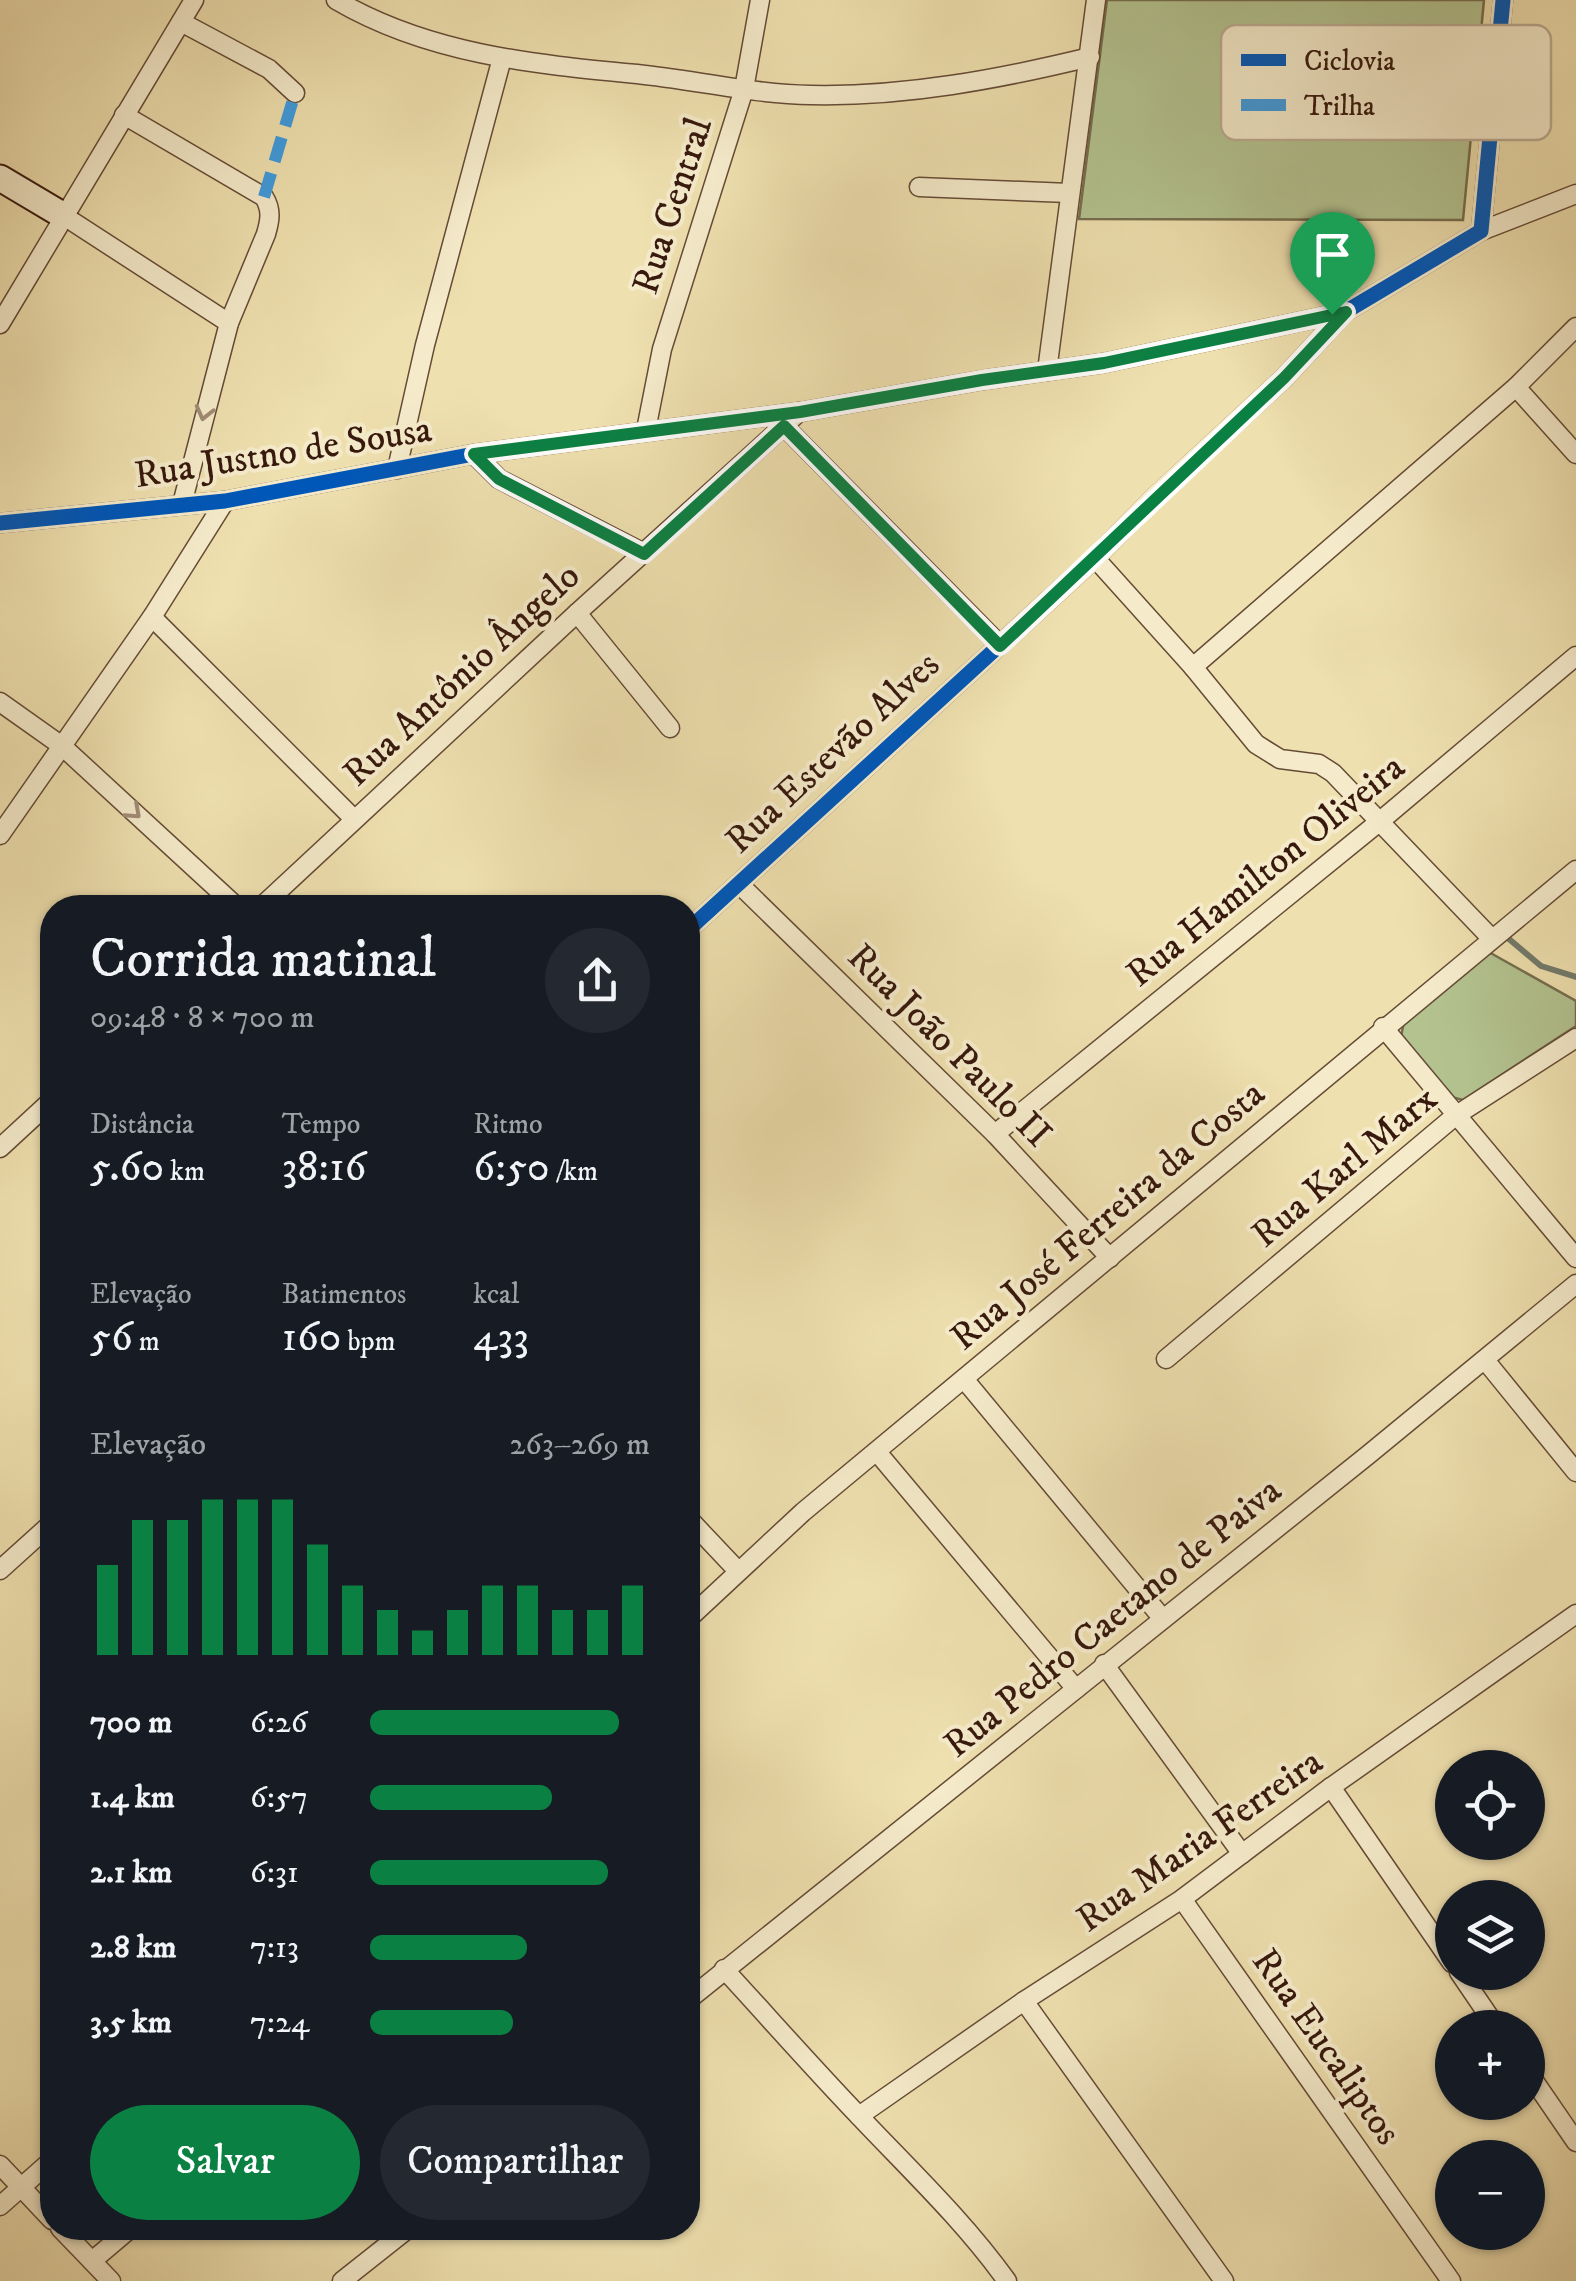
<!DOCTYPE html>
<html lang="pt">
<meta charset="utf-8">
<style>
body{margin:0;font-family:"IM FELL DW Pica",serif;background:#242831;color:#f1f3f6;height:100vh;display:flex;flex-direction:column;font-size:38px;white-space:nowrap}
*{box-sizing:border-box;margin:0}
p{font-size:32px;color:#9ea1a6}
.icon{flex:none;width:55px;height:55px;fill:none;stroke:currentColor;stroke-width:2;stroke-linecap:round;stroke-linejoin:round}
.map{position:relative;flex:1;overflow:hidden}
.panel{position:absolute;left:40px;top:895px;width:660px;height:1345px;display:flex;flex-direction:column;background:#171b24;border-radius:40px;box-shadow:0 2px 8px #0004}
.panel>*{flex:none}
.buttons{position:absolute;left:1435px;top:1750px;display:grid;gap:20px}
.buttons a{display:grid;place-items:center;width:110px;height:110px;border-radius:50%;background:#171b24;box-shadow:0 2px 8px #0004;font-size:50px}
.pin{position:absolute;display:grid;place-items:center;width:85px;height:85px;color:#fff;margin:-102px -42px;border-radius:50% 50% 50% 0;rotate:-45deg;box-shadow:0 0 10px #0007}
.pin .icon{rotate:45deg}
.round{display:grid;place-items:center;flex:none;width:105px;height:105px;border-radius:52px;background:#242831}
.overview{display:flex;align-items:center;justify-content:space-between;height:170px;padding:0 50px}
h1{font-size:55px;font-weight:600;line-height:75px}
.metrics{display:grid;grid-template-columns:repeat(3,1fr);gap:15px;height:170px;padding:10px 50px}
.metrics div{display:grid;align-content:center}
.metrics b{font-size:42px;font-weight:600}
.metrics small{font-size:28px;font-weight:400}
.metrics p{font-size:28px}
.chart{height:280px;padding:20px 50px}
.chart p{display:flex;justify-content:space-between}
.chart svg{width:100%;height:180px;margin-top:10px;stroke:#0b8043;stroke-width:6}
.primary-button{display:flex;gap:20px;margin-top:auto;padding:20px 50px}
.primary-button a{flex:1;height:115px;border-radius:60px;background:#0b8043;color:#fff;font-size:40px;font-weight:600;line-height:115px;text-align:center}
.primary-button a+a{background:#242831;color:#f1f3f6}
ul{padding:0 50px;list-style:none;font-size:32px}
li{display:grid;grid-template-columns:160px 120px 1fr;align-items:center;height:75px}
li i{height:25px;border-radius:12px;background:#0b8043}
.map>svg:first-child{display:block}
.green{fill:#b3c390;stroke:#756e4e;stroke-width:2.5}
.lines{fill:none;stroke-linecap:round;stroke-linejoin:round}
.stream{stroke:#727b6c;stroke-width:6}
.street-casing{stroke:#654b36;stroke-width:21}
.secondary-casing{stroke:#37190d;stroke-width:29}
.street{stroke:#f5ebcb;stroke-width:18}
.secondary{stroke:#f5ebcb;stroke-width:25}
.quiet{stroke:#3e9bde;stroke-width:12;stroke-dasharray:25 12;stroke-linecap:butt}
.cycleway-casing{stroke:#f5ebcb;stroke-width:21}
.cycleway{stroke:#0057b8;stroke-width:15}
.oneway{stroke:#a08c76}
.route-casing{stroke:#fff;stroke-width:20}
.route{stroke:#0b8043;stroke-width:12}
.labels{text-anchor:middle;dominant-baseline:central;stroke-width:8;stroke-linejoin:round;paint-order:stroke}
.street-label{font-size:38px;fill:#37190d;stroke:#f5ebcb}
.key{fill:#f5ebcb;stroke:#bcac92;stroke-width:2.5}
.key-label{font-size:28px;fill:#37190d}
</style>
<div class="map">
<svg width="1576" height="2281" viewBox="0 0 1576 2281">
<rect width="100%" height="100%" fill="#efe0af"/>
<filter id="stains"><feTurbulence type="fractalNoise" baseFrequency=".002" numOctaves="4"/><feColorMatrix values="0 0 0 0 .2 0 0 0 0 .09 0 0 0 0 .02 0 0 0 .5 -.17"/></filter>
<radialGradient id="worn" r=".72"><stop offset=".6" stop-color="#630" stop-opacity="0"/><stop offset="1" stop-color="#630" stop-opacity=".3"/></radialGradient>
<g class="green">
<polygon points="1107,0 1484,0 1463,220 1079,219"/>
<polygon points="1487,951 1576,1001 1576,1026 1463,1100 1451,1097 1401,1037 1405,1016"/>
</g>
<g class="lines">
<polyline class="stream" points="1509,939 1541,966 1576,977"/>
<defs>
<g id="street">
<path d="M336 0C428 54 532 64 637 74 695 80 752 94 811 95 904 97 1000 79 1090 57"/>
<polyline points="181,22 269,69 295,93"/>
<path d="M124 115 264 197C272 210 270 220 266 234L229 323 182 504"/>
<polyline points="919,187 1069,193"/>
<polyline points="64,216 229,323"/>
<polyline points="1481,231 1576,194"/>
<polyline points="0,324 194,0"/>
<polyline points="1047,371 1096,0"/>
<polyline points="1516,387 1576,454"/>
<polyline points="784,426 1000,645"/>
<polyline points="646,430 662,349 744,89 760,0"/>
<polyline points="474,454 499,479 644,553"/>
<polyline points="397,469 425,345 502,58"/>
<polyline points="0,523 225,501 474,454 800,412 983,380 1104,363 1345,312"/>
<polyline points="1095,558 1193,667 1256,744 1280,759 1319,764 1333,773 1492,939"/>
<polyline points="577,613 670,728"/>
<polyline points="152,617 354,819"/>
<polyline points="1193,667 1516,387 1576,327"/>
<polyline points="0,702 62,746 238,908"/>
<polyline points="0,835 152,617 225,501"/>
<polyline points="739,884 995,1134 1110,1258"/>
<polyline points="260,908 577,613 799,412"/>
<polyline points="688,930 1095,558 1155,497 1284,378 1345,312 1481,231 1503,0"/>
<polyline points="1383,1027 1576,1258"/>
<polyline points="995,1134 1379,822 1576,656"/>
<polyline points="0,1148 52,1100"/>
<polyline points="1166,1359 1455,1116 1576,1038"/>
<polyline points="1485,1360 1576,1472"/>
<polyline points="964,1379 1163,1619"/>
<polyline points="877,1452 1076,1689"/>
<polyline points="688,1518 738,1571"/>
<polyline points="0,1570 52,1523"/>
<polyline points="688,1619 803,1512 1576,870"/>
<polyline points="1104,1664 1242,1854"/>
<polyline points="1331,1787 1452,1963"/>
<polyline points="1182,1899 1451,2281"/>
<path d="M724 1969C769 2018 813 2068 859 2116 910 2170 963 2220 1007 2281"/>
<polyline points="1459,1972 1497,2028"/>
<polyline points="688,2000 1368,1455 1576,1284"/>
<polyline points="1024,2001 1224,2281"/>
<polyline points="1528,2072 1576,2142"/>
<polyline points="859,2116 1024,2001 1182,1899 1331,1787 1576,1614"/>
<polyline points="0,2165 52,2220"/>
<polyline points="0,2206 52,2160"/>
<polyline points="60,2228 111,2281"/>
<polyline points="92,2261 131,2228"/>
<polyline points="342,2281 409,2228"/>
</g>
<polyline id="secondary" points="0,178 64,216"/>
</defs>
<use href="#street" class="street-casing"/>
<use href="#secondary" class="secondary-casing"/>
<use href="#street" class="street"/>
<use href="#secondary" class="secondary"/>
<polyline class="quiet" points="264,197 295,93"/>
<defs>
<g id="cycleway">
<polyline points="0,523 225,501 474,454 800,412 983,380 1104,363 1345,312"/>
<polyline points="688,930 1095,558 1155,497 1284,378 1345,312 1481,231 1503,0"/>
</g>
</defs>
<use href="#cycleway" class="cycleway-casing"/>
<use href="#cycleway" class="cycleway"/>
</g>
<defs><path id="oneway-chevron" d="M-2-3.5L2.5 0L-2 3.5" fill="none" stroke-width="1.6" stroke-linecap="round" stroke-linejoin="round" transform="scale(2.5)"/></defs>
<g class="oneway">
<use href="#oneway-chevron" transform="translate(204 413) rotate(104)"/>
<use href="#oneway-chevron" transform="translate(134 812) rotate(42)"/>
</g>
<g class="lines">
<defs>
<polygon id="route" points="1346,312 1284,378 1000,646 784,426 644,554 499,479 474,454 800,412 982,380 1104,363"/>
</defs>
<use href="#route" class="route-casing"/>
<use href="#route" class="route"/>
</g>
<g class="labels">
<g class="street-label">
<text transform="translate(673 206) rotate(-72)">Rua Central</text>
<text transform="translate(283 453) rotate(-9)">Rua Justno de Sousa</text>
<text transform="translate(462 675) rotate(-43)">Rua Antônio Ângelo</text>
<text transform="translate(833 753) rotate(-43)">Rua Estevão Alves</text>
<text transform="translate(1266 871) rotate(-39)">Rua Hamilton Oliveira</text>
<text transform="translate(949 1046) rotate(45)">Rua João Paulo II</text>
<text transform="translate(1345 1167) rotate(-40)">Rua Karl Marx</text>
<text transform="translate(1108 1216) rotate(-40)">Rua José Ferreira da Costa</text>
<text transform="translate(1113 1618) rotate(-39)">Rua Pedro Caetano de Paiva</text>
<text transform="translate(1200 1841) rotate(-35)">Rua Maria Ferreira</text>
<text transform="translate(1326 2047) rotate(55)">Rua Eucaliptos</text>
</g>
</g>
<rect x="1221" y="25" width="330" height="115" rx="15" class="key"/>
<rect x="1241" y="54" width="45" height="12" fill="#0057b8"/>
<rect x="1241" y="99" width="45" height="12" fill="#3e9bde"/>
<g class="key-label">
<text x="1304" y="70">Ciclovia</text>
<text x="1304" y="115">Trilha</text>
</g>
<rect width="100%" height="100%" filter="url(#stains)"/>
<rect width="100%" height="100%" fill="url(#worn)"/>
</svg>
<div class="buttons">
<a><svg class="icon" aria-label="locate" viewBox="0 0 24 24"><circle cx="12" cy="12" r="6"/><path d="M12 2v4M12 18v4M2 12h4M18 12h4"/></svg></a>
<a><svg class="icon" aria-label="layers" viewBox="0 0 24 24"><path d="M12 4l9 5-9 5-9-5zM3 14l9 5 9-5"/></svg></a>
<a>+</a>
<a>−</a>
</div>
<div class="pin" style="left:1332px;top:314px;background:#1e9e55"><svg class="icon" aria-label="arrive" viewBox="0 0 24 24"><path d="M6 21V4h12l-3 4 3 4H6"/></svg></div>
<section class="panel">
<div class="overview"><div><h1>Corrida matinal</h1><p>09:48 · 8 × 700 m</p></div><a class="round"><svg class="icon" aria-label="share" viewBox="0 0 24 24"><path d="M12 15V3M7 8l5-5 5 5M5 13v7h14v-7"/></svg></a></div>
<div class="metrics">
<div><p>Distância</p><b>5.60<small> km</small></b></div>
<div><p>Tempo</p><b>38:16</b></div>
<div><p>Ritmo</p><b>6:50<small> /km</small></b></div>
</div>
<div class="metrics">
<div><p>Elevação</p><b>56<small> m</small></b></div>
<div><p>Batimentos</p><b>160<small> bpm</small></b></div>
<div><p>kcal</p><b>433</b></div>
</div>
<div class="chart"><p><span>Elevação</span>263–269 m</p>
<svg viewBox="0 0 160 44" preserveAspectRatio="none"><path d="M5 44V22M15 44V11M25 44V11M35 44V6M45 44V6M55 44V6M65 44V17M75 44V27M85 44V33M95 44V38M105 44V33M115 44V27M125 44V27M135 44V33M145 44V33M155 44V27"/></svg>
</div>
<ul>
<li><b>700 m</b>6:26<i style="width:89%"></i></li>
<li><b>1.4 km</b>6:57<i style="width:65%"></i></li>
<li><b>2.1 km</b>6:31<i style="width:85%"></i></li>
<li><b>2.8 km</b>7:13<i style="width:56%"></i></li>
<li><b>3.5 km</b>7:24<i style="width:51%"></i></li>
</ul>
<div class="primary-button"><a>Salvar</a><a>Compartilhar</a></div>
</section>
</div>
